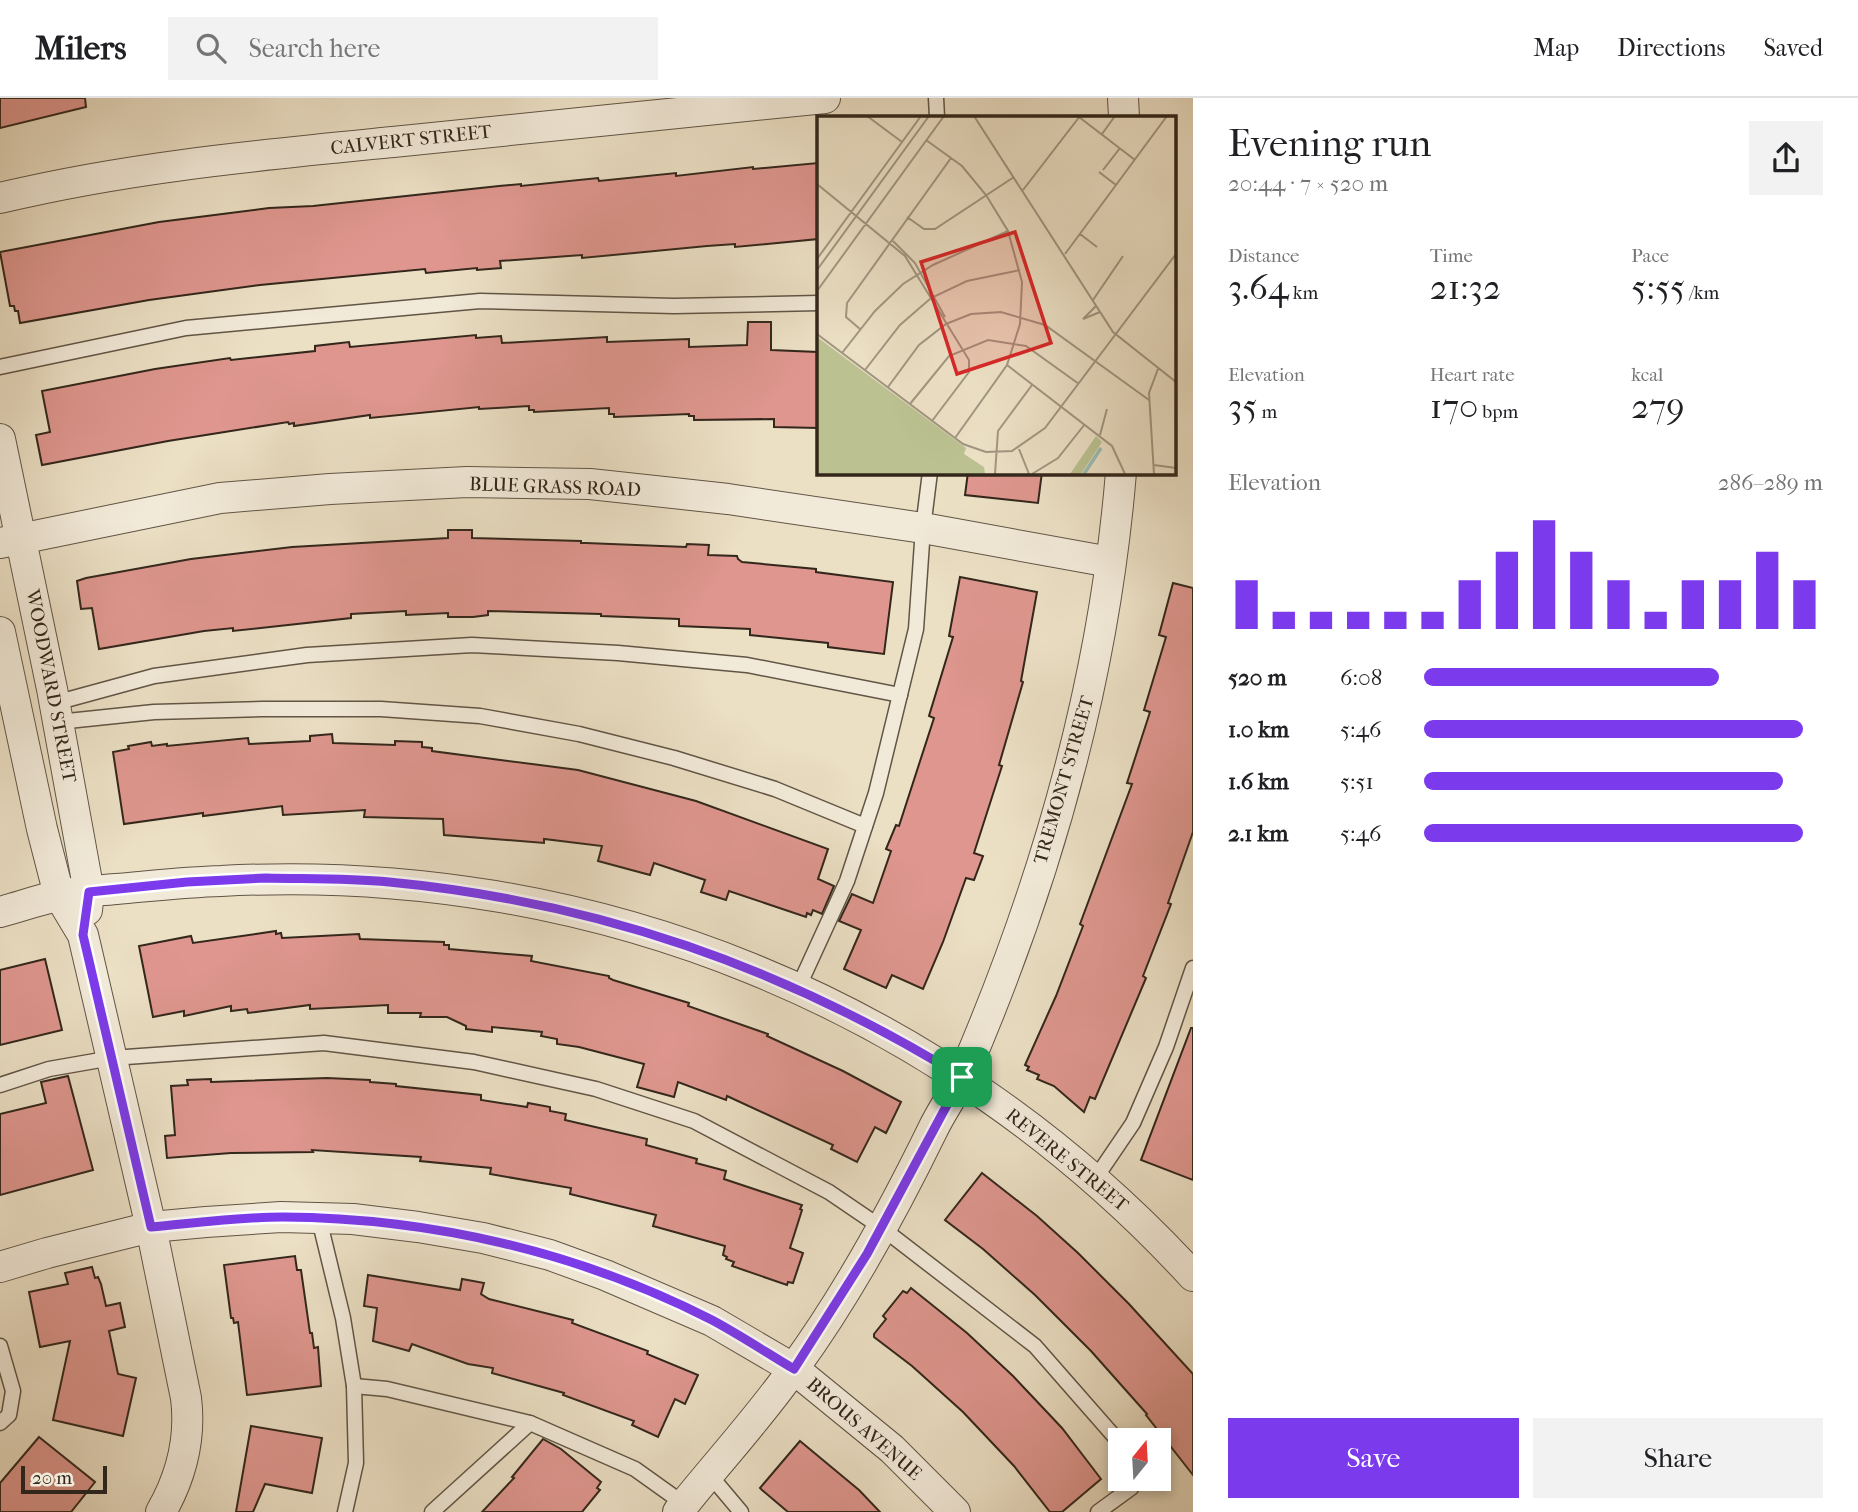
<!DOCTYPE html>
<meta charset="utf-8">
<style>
body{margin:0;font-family:"IM FELL French Canon",serif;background:#f2f2f2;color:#202124;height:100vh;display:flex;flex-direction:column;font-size:26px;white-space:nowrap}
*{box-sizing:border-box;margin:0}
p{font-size:23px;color:#757577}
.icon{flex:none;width:38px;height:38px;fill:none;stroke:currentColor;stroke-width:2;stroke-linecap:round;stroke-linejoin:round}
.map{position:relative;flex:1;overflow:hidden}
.sheet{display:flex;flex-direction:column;background:#fff;width:665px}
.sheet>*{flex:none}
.needle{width:46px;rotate:18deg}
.fabs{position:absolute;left:1108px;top:1330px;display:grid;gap:14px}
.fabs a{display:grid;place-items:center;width:63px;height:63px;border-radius:0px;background:#fff;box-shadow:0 4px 10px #0003;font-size:35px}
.scale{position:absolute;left:21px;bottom:18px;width:86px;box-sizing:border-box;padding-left:7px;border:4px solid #33271b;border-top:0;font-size:19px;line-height:24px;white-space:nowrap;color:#33271b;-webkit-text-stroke:5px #f2ead9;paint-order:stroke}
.pin{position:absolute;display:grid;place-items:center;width:60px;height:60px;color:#fff;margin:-30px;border-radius:14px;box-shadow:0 4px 10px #0006}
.round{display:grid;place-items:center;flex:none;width:74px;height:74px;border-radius:0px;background:#f2f2f2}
.headline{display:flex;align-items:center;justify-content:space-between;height:119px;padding:0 35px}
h1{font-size:38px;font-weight:600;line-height:52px}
.metrics{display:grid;grid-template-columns:repeat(3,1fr);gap:10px;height:119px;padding:7px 35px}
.metrics div{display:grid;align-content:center}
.metrics b{font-size:35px;font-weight:600}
.metrics small{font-size:19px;font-weight:400}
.metrics p{font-size:19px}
.chart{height:196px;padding:14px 35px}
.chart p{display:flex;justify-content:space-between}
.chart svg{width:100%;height:126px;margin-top:7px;stroke:#7c3aed;stroke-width:6}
.button{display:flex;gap:14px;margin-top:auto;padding:14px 35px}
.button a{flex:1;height:80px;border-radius:0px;background:#7c3aed;color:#fff;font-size:28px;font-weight:600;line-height:80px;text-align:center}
.button a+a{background:#f2f2f2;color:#202124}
ul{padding:0 35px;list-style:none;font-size:23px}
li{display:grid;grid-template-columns:112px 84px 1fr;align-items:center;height:52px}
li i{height:18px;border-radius:9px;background:#7c3aed}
header{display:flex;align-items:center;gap:42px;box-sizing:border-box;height:98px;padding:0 35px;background:#fff;border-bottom:2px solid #e0e0e0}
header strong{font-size:33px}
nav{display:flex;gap:38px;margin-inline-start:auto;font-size:24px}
.search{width:490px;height:63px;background:#f2f2f2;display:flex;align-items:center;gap:18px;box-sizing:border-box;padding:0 24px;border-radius:0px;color:#757577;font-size:26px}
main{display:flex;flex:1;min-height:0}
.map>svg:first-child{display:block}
.building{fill:#de968e;stroke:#33271b;stroke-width:2}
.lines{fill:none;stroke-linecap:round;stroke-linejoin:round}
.lane-casing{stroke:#615545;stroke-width:17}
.street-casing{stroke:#615545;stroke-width:32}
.lane{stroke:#f2ead9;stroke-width:14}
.street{stroke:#f2ead9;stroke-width:30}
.route-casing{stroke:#fff;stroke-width:14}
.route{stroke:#7c3aed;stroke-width:9}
.labels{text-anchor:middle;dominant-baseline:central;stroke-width:5;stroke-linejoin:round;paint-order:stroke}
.street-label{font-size:19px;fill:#33271b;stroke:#f2ead9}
.inset-river{fill:none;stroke:#98bcb6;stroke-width:3.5}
.inset-road{fill:none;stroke:#a19580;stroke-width:2}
.view{fill:#d62828;fill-opacity:0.15;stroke:#d62828;stroke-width:3.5}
.inset-edge{fill:none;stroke:#33271b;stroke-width:3.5}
</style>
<header>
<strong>Milers</strong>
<div class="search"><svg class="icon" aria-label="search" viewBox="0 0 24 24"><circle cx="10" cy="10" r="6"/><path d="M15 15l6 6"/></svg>Search here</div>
<nav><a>Map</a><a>Directions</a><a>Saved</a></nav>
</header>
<main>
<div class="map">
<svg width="1193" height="1414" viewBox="0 0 1193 1414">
<rect width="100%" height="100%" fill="#ebdfc4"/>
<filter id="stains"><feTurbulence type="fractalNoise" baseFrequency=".00286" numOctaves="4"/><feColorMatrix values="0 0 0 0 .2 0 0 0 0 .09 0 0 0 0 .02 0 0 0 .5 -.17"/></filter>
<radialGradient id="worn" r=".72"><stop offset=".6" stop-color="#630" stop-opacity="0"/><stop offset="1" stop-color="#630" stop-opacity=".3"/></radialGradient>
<g class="building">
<polygon points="0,0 85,0 86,9 0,30"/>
<polygon points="818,65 818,141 735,149 735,146 707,148 582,160 582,157 500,163 501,170 477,172 477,170 426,175 425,171 260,187 149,202 20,225 18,213 15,213 14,208 10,208 0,154 159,124 269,110 313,108 499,88 521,86 521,88 598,80 599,83 676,75 676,78 753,69 753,71"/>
<polygon points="748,224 771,224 771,252 818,254 818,330 774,329 774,321 694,322 694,318 689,318 689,316 614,319 614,316 609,316 609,310 534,314 534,312 529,312 529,308 479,311 479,309 370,320 370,317 294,328 294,325 289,326 288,324 168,343 42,367 36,337 50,334 42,293 155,271 230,260 231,262 315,253 315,248 349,244 350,249 476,237 476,240 501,238 502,245 607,239 607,244 689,241 689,249 747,247"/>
<polygon points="968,374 1042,374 1038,405 965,397"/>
<polygon points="448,432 472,432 472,440 581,443 581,445 586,445 686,449 687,446 709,447 708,457 737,458 738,461 742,464 816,471 816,474 893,484 884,556 828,549 828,545 750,537 750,531 679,528 679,521 601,518 601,516 488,513 488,517 473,519 448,519 448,515 406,517 406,513 351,516 351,520 233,533 233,530 204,533 99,551 92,510 81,511 77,483 86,480 191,461 292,449 448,440"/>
<polygon points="960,479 1037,494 1021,583 1023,584 999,667 1002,668 974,755 983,758 974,782 966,780 943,844 923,891 892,877 886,890 844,871 861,832 839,823 852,796 873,805 891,753 886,751 896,727 899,728 934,620 929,618 953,539 949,538"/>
<polygon points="1173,485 1193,490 1193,734 1168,805 1171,806 1143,878 1146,880 1095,1001 1090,999 1084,1014 1054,988 1037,981 1039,977 1027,972 1029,969 1025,967 1056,898 1083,828 1080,826 1132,686 1127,685 1150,614 1144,612 1166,539 1159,537"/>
<polygon points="332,636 333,645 395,647 395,643 422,644 422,649 432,650 432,653 578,672 696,703 828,751 818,781 834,788 822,816 813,812 811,817 807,815 806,819 729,793 726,802 701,794 705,782 654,765 650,777 598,763 602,748 544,741 544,745 444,737 443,721 364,719 365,712 283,717 282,708 203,718 203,715 124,726 113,654 129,651 128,648 151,644 152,648 167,646 167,648 248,640 249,646 310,643 310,638"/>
<polygon points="276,833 276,836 281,835 282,840 359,836 360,841 444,844 444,847 449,847 449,851 532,858 531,863 609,878 609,880 613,882 689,905 688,908 768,936 767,938 843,973 901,1004 886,1035 875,1029 857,1064 831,1051 833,1047 727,998 726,1002 678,984 674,999 637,989 644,966 579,949 557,946 557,941 541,938 542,934 492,929 492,934 466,931 466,928 447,919 420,919 421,915 388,915 388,907 310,911 310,907 248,915 247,911 231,913 231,908 184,918 184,913 153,919 139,848 191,838 193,845"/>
<polygon points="45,861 62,932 0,947 0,872"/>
<polygon points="1191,930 1193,930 1193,1082 1141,1062"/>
<polygon points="68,978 93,1072 0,1097 0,1016 46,1005 41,984"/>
<polygon points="327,980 370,982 370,984 396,986 396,988 481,997 481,1002 527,1009 528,1005 550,1009 550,1013 566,1016 565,1022 647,1041 646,1047 697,1061 696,1065 726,1073 724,1081 802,1107 800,1111 802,1112 790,1150 803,1155 793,1185 788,1184 787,1187 732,1168 734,1164 726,1161 727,1159 723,1157 725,1148 653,1128 656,1117 570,1096 571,1090 490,1076 491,1070 420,1063 421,1059 312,1052 313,1054 231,1055 167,1060 165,1038 175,1037 171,988 188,987 187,982 211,981 211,984"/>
<polygon points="982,1075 1037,1118 1078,1155 1129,1206 1193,1276 1193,1377 1146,1317 1147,1316 1091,1253 1035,1197 983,1151 945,1122"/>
<polygon points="295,1158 297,1172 301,1172 310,1235 312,1235 314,1250 318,1249 321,1288 247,1297 238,1224 234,1225 233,1220 231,1220 224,1167"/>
<polygon points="92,1169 95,1180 98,1179 101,1186 106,1208 120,1205 125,1229 109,1233 118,1276 136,1280 123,1338 53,1322 70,1243 40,1249 29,1194 68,1186 65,1175"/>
<polygon points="368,1177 460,1192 462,1181 484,1185 481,1196 489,1201 573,1222 572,1225 648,1253 647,1256 698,1277 685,1306 675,1301 658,1339 632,1327 634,1323 563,1297 564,1295 492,1275 493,1270 468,1266 412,1246 409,1253 373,1243 377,1210 364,1208"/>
<polygon points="911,1190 967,1235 1013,1278 1062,1330 1101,1381 1062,1414 1050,1414 1014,1368 963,1314 912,1268 874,1239 874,1236 886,1221 883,1218 903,1193 907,1195"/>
<polygon points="251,1328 322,1340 312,1395 265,1386 253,1414 236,1414"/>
<polygon points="39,1339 95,1384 71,1414 0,1414 0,1385"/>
<polygon points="543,1341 561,1351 601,1384 597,1390 600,1392 582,1414 482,1414 514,1380 512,1379"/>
<polygon points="800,1343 859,1392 880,1414 788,1414 762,1392 760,1390"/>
</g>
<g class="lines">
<defs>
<g id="lane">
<polyline points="936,0 937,19"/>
<polyline points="0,269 186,230 480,203 674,208 819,205"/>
<polyline points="55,605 154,578 307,557 472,547 618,555 747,567 900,597"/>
<polyline points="58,624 154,614 262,611 381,611 480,618 579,636 674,660 775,691 865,728"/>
<polyline points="798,890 847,783 876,695 916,531 923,430 930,374"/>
<polyline points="0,987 49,971 112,960 324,945 474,964 596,991 694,1023 829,1094 882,1130 1035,1248 1120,1345"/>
<polyline points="1095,1081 1133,1025 1166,949 1193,870"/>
<polyline points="319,1121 343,1220 354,1288 356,1365 345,1414"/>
<polyline points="0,1248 13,1293 9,1317 0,1325"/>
<polyline points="354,1288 387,1291 530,1325 635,1371 684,1406"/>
<polyline points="709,1376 741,1414"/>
<polyline points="432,1414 530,1325"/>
<polyline points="1098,1414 1131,1390 1137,1381"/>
</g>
<g id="street">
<polyline points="1123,0 1124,19"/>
<path d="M0 100C129 69 261 57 393 44 537 29 681 15 825 0"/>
<polyline points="0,341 52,591 89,794 87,812"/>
<polyline points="0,445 220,400 330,391 467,384 590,386 728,401 923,430 1110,464"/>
<path d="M0 534 42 731 59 797 83 837 151 1129 186 1300C191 1340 181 1379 161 1414"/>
<path d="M0 814C19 809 38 802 57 798 76 793 96 793 116 791 151 788 186 784 221 783 591 763 942 905 1193 1178"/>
<polyline points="0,1169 47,1155 151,1129 206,1124 281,1119 353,1121 418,1129 483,1140 550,1157 605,1177 712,1223 794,1271 892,1351 955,1414"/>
<path d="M678 1414C716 1366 759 1320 794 1270 848 1196 893 1113 933 1031 942 1012 955 995 964 975 1046 785 1104 582 1121 374"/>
</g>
</defs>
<use href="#lane" class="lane-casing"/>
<use href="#street" class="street-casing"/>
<use href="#lane" class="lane"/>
<use href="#street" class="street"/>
</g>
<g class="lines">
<defs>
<path id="route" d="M266 780C307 781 348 780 389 784 598 804 783 869 962 979L867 1156 794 1271C767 1255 740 1237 712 1222 579 1154 432 1120 283 1119 239 1119 195 1125 151 1129L83 837 89 794 187 784Z"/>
</defs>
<use href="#route" class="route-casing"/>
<use href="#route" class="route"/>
</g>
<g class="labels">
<g class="street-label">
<text transform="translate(411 42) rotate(-6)">CALVERT STREET</text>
<text transform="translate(555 389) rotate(2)">BLUE GRASS ROAD</text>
<text transform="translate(51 588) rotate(79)">WOODWARD STREET</text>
<text transform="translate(1064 682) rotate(-74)">TREMONT STREET</text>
<text transform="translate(1067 1062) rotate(39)">REVERE STREET</text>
<text transform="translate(864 1331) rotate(41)">BROUS AVENUE</text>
</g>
</g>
<g transform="translate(817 18)">
<rect width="359" height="359" fill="#ebdfc4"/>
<path d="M0 221 149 332 147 338 167 351 168 358H0ZM279 320 285 326 264 358H253Z" fill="#bbc191"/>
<path class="inset-river" d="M267 358 284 332"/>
<path class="inset-road" d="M50 0 85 26M157 0 296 216 359 266M262 1 318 44M285 18 298 0M109 24 145 50 169 79 191 115 205 166 203 208 190 249 138 322M286 54 303 32M282 56 299 69M0 68 88 140 152 244V256L115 305M206 74 263 0M90 101 107 113H118L197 61M263 118 280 131M76 125 98 147 128 201M248 138 350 0M0 143 104 0M0 154 112 0M0 175 127 0M276 184 306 140M279 190 266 203 283 196M43 213 29 201 30 187 134 42M0 218 146 328 169 336 195 335 228 312 359 138M25 237 58 195 86 168 116 149 191 115M190 249 295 330 308 358M48 254 83 209 114 182 150 165 203 154M71 271 102 229 129 208 154 198 184 196 228 209 332 284M93 288 132 240 171 224 209 230 262 268M283 319 290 293M202 333 212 358M337 349 359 352M178 358 181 315 215 269M215 358 241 342 268 308M337 358 332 277 341 253"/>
<path class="view" d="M198 116 234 227 140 258 104 146Z"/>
<rect width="359" height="359" class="inset-edge"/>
</g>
<rect width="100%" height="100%" filter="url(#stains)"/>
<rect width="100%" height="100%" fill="url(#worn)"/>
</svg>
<div class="fabs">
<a><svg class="needle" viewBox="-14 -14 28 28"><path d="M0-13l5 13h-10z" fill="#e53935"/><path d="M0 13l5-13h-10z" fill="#757577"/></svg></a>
</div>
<div class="scale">20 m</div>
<div class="pin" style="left:962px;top:979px;background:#1e9e55"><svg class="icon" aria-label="arrive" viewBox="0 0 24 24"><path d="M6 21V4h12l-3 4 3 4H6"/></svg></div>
</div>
<section class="sheet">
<div class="headline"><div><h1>Evening run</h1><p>20:44 · 7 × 520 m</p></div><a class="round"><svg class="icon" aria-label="share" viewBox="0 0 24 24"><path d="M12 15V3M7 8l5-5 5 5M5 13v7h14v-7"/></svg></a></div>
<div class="metrics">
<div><p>Distance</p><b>3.64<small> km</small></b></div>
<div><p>Time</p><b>21:32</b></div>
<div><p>Pace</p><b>5:55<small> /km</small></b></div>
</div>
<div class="metrics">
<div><p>Elevation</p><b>35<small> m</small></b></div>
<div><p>Heart rate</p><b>170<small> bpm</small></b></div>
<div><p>kcal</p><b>279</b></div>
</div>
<div class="chart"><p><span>Elevation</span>286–289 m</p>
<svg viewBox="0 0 160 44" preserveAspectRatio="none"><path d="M5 44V27M15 44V38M25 44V38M35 44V38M45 44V38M55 44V38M65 44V27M75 44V17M85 44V6M95 44V17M105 44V27M115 44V38M125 44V27M135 44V27M145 44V17M155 44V27"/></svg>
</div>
<ul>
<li><b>520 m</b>6:08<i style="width:74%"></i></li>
<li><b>1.0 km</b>5:46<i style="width:95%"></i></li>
<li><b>1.6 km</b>5:51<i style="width:90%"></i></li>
<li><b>2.1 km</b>5:46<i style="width:95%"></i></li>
</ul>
<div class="button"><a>Save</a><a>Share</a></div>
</section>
</main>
